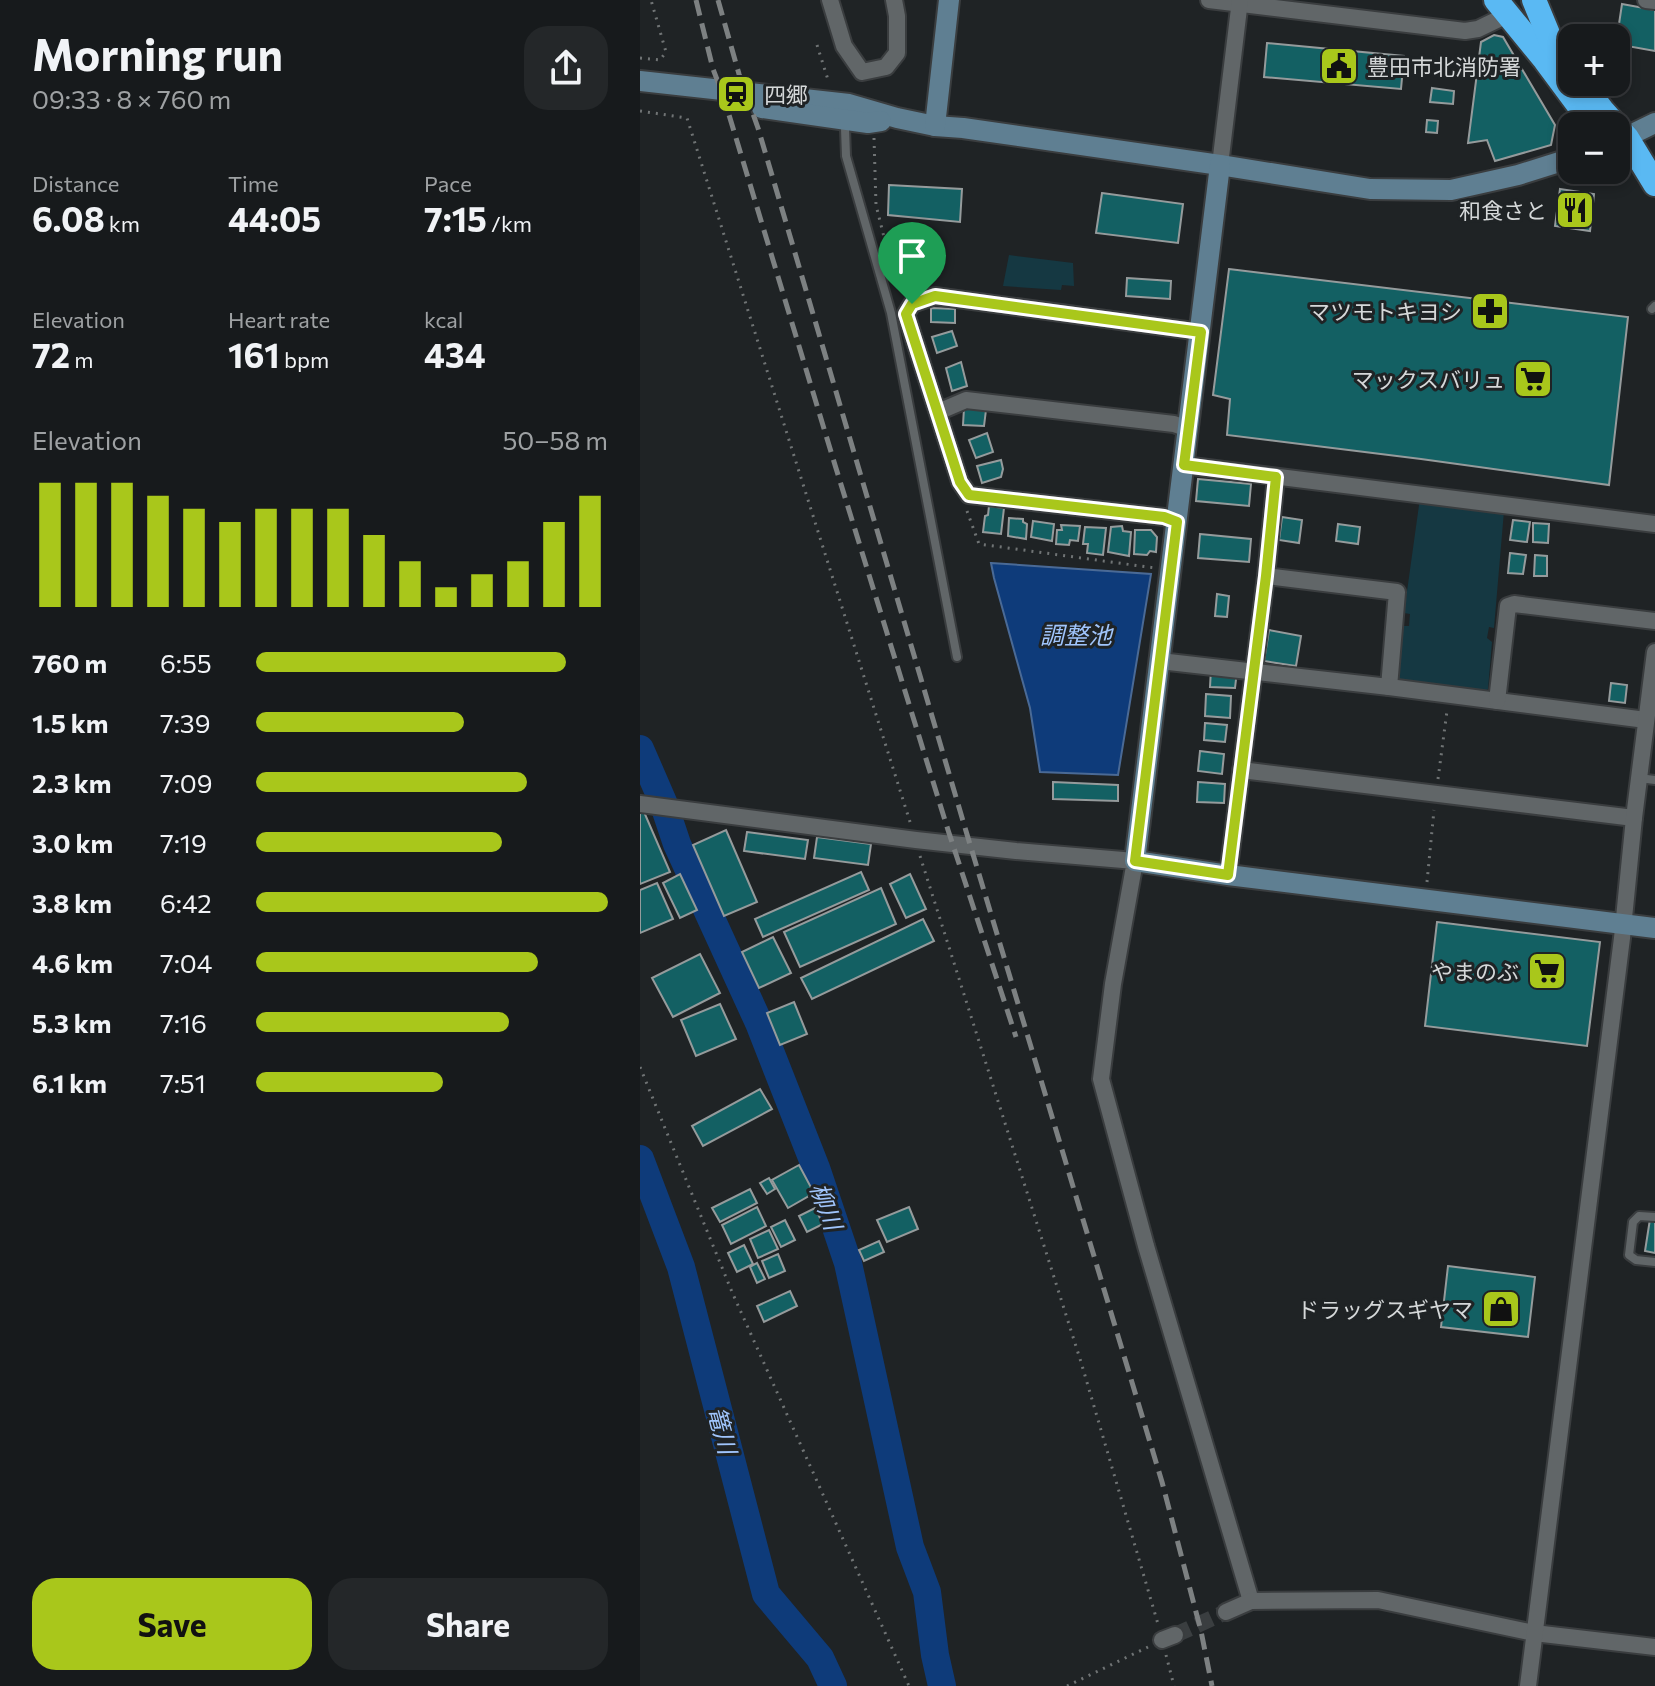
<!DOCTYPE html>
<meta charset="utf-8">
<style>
body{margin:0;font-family:Commissioner,"Noto Sans JP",sans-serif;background:#242729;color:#f1f3f6;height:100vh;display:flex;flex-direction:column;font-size:30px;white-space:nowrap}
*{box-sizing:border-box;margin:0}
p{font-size:26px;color:#9ea1a3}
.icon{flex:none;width:44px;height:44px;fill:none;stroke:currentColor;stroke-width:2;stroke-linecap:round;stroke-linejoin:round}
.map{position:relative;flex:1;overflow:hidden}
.panel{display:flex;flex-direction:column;background:#171a1c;width:640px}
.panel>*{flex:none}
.fabs{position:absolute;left:918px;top:24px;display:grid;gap:16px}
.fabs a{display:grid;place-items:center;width:72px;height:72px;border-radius:16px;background:#171a1c;box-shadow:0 4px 12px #0003,0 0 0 2px #36383b;font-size:40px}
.pin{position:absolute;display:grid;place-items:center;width:68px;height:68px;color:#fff;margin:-82px -34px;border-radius:50% 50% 50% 0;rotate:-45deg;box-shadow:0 0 8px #0007}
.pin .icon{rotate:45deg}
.round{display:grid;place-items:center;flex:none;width:84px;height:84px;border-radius:24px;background:#242729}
.summary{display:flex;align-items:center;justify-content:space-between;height:136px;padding:0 32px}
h1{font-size:44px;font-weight:700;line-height:60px}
.figures{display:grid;grid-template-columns:repeat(3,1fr);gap:12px;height:136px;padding:8px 32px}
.figures div{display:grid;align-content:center}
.figures b{font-size:34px;font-weight:700}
.figures small{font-size:22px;font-weight:400}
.figures p{font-size:22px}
.chart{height:224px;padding:16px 32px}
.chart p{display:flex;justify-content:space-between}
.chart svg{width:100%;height:144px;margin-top:8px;stroke:#a9c71b;stroke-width:6}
.primary-button{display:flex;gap:16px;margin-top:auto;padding:16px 32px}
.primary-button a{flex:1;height:92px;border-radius:24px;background:#a9c71b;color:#111;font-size:32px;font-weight:700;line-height:92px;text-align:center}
.primary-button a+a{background:#242729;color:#f1f3f6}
ul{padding:0 32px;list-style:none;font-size:26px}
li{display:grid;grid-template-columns:128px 96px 1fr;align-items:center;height:60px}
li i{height:20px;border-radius:10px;background:#a9c71b}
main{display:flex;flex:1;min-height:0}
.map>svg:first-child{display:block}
.green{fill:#153842}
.water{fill:#0e3b7a;stroke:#4a6a96;stroke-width:2}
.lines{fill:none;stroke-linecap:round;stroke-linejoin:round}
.river{stroke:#0e3b7a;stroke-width:28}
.building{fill:#136063;stroke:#959b9c;stroke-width:2}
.street-tunnel{stroke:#3a3e40;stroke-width:16;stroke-dasharray:16 8;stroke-linecap:butt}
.lane-casing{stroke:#3a3d3f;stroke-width:12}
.street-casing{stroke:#3a3d3f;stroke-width:20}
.secondary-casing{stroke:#3a3d3f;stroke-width:24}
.highway-casing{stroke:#3a3d3f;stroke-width:28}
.path{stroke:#707475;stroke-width:3;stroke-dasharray:2 6;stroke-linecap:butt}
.lane{stroke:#616668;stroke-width:8}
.street{stroke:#616668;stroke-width:16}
.secondary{stroke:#5f7f92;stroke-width:20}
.highway{stroke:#5ab9f3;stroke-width:24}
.rail{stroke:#7d8182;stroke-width:5;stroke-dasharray:16 8;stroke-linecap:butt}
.route-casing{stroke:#fff;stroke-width:16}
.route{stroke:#a9c71b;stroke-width:10}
.labels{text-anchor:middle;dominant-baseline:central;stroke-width:6;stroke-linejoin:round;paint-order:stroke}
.poi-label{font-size:22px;fill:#d5d8d9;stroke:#1f2325;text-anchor:end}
.water-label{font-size:24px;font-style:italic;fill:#a0c5fc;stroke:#1f2325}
</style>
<main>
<section class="panel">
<div class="summary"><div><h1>Morning run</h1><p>09:33 · 8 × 760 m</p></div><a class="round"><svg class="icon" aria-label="share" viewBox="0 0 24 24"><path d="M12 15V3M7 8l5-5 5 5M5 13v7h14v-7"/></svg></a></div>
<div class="figures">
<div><p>Distance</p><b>6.08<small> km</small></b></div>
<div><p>Time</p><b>44:05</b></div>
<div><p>Pace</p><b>7:15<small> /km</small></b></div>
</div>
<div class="figures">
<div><p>Elevation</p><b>72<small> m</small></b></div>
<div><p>Heart rate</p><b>161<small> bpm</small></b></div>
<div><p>kcal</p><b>434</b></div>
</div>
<div class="chart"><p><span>Elevation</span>50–58 m</p>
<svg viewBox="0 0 160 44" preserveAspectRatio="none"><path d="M5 44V6M15 44V6M25 44V6M35 44V10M45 44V14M55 44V18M65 44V14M75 44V14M85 44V14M95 44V22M105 44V30M115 44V38M125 44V34M135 44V30M145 44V18M155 44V10"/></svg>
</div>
<ul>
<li><b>760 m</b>6:55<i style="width:88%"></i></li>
<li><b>1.5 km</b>7:39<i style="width:59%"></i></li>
<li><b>2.3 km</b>7:09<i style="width:77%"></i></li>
<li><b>3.0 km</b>7:19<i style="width:70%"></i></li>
<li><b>3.8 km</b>6:42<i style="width:100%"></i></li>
<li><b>4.6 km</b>7:04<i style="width:80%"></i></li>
<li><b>5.3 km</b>7:16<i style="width:72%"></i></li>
<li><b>6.1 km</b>7:51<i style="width:53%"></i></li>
</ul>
<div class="primary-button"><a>Save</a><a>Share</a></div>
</section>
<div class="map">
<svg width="1015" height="1686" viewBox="0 0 1015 1686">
<rect width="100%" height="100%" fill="#1f2325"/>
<g class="green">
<polygon points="369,255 433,263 434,286 422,285 421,290 363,286"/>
<polygon points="780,498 864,511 854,628 849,627 847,638 852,642 848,689 844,691 761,684 755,676 762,626 769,626 770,614 764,613"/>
</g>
<polygon class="water" points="351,563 511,574 478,775 400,772 390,708 354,578"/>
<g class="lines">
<g class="river">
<polyline points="0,749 23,802 37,844 119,1023 176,1168 208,1263 270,1547 287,1592 295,1655 302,1686"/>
<polyline points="0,1159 41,1267 126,1594 180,1658 193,1686"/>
</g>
</g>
<g class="building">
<polygon points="982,4 1015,10 1015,51 976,44"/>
<polygon points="854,35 863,37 915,125 911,145 855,161 847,140 828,143 841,42"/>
<polygon points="627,43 764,56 761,89 624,77"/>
<polygon points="792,88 814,91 813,104 790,102"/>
<polygon points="787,120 798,121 797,133 786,132"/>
<polygon points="249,185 322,189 320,222 248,215"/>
<polygon points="920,189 954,194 950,231 915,226"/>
<polygon points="462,193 543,204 538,243 456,233"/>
<polygon points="589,269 988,317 969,485 781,459 587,435 590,399 573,395"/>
<polygon points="487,278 531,281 530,299 486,296"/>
<polygon points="291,308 315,309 315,323 291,322"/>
<polygon points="312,331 317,346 297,353 292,337"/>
<polygon points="321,362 327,386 312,391 306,368"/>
<polygon points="324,408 346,410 344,426 323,425"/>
<polygon points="347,433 353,452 336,458 329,440"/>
<polygon points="361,460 363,469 361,477 342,483 337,466"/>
<polygon points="558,479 611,484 609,506 556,501"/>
<polygon points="349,506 364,508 361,534 343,532 345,516 348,515"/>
<polygon points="642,517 662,520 659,543 639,540"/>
<polygon points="369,518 383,519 383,522 387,524 386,539 368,536"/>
<polygon points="873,520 890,522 887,542 870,540"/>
<polygon points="393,521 414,524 412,541 391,537"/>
<polygon points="893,523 909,524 908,543 893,542"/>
<polygon points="698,524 720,527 718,544 696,541"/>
<polygon points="421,525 440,526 438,541 430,540 429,545 416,544 417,530 422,530"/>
<polygon points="482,526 483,531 491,532 489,556 468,552 471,527"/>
<polygon points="445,527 466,528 463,555 447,553 448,544 443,544"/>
<polygon points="495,530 511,530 517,537 516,552 510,551 507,555 494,554"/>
<polygon points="560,534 611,539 609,562 558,558"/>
<polygon points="870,553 886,555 883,574 868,573"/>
<polygon points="895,555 907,556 907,576 894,576"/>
<polygon points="577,594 589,596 587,617 575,616"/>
<polygon points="629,630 661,636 656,666 624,661"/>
<polygon points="571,669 597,671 595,688 570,687"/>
<polygon points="971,683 987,685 985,703 969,701"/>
<polygon points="566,694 591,696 590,718 565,716"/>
<polygon points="565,723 587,725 585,742 564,740"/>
<polygon points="560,751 584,754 582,774 558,771"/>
<polygon points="413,782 478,785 478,801 413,799"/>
<polygon points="558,782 585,784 584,803 557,802"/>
<polygon points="1,805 30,872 0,884 0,806"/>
<polygon points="86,830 117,902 84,916 53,845"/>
<polygon points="107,832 168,840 165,859 104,851"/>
<polygon points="177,837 231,844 228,865 174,858"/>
<polygon points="221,872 229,890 123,937 115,919"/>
<polygon points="40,874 57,910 40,918 23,883"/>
<polygon points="270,874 286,909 266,918 250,884"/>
<polygon points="17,883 33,919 0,933 0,890"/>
<polygon points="241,888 256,924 160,967 144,932"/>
<polygon points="283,919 294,941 172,999 161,978"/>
<polygon points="797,922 960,942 947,1046 785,1026"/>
<polygon points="133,937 151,973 119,988 102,952"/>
<polygon points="60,954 80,993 33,1017 12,978"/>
<polygon points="154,1002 167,1034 140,1045 127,1013"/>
<polygon points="80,1004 96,1039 56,1056 41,1020"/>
<polygon points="120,1089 132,1109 63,1146 52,1126"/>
<polygon points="159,1165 174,1193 148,1208 132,1180"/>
<polygon points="129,1178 135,1189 127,1194 120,1183"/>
<polygon points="110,1189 117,1203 80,1222 72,1208"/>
<polygon points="117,1207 126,1226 91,1244 82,1225"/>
<polygon points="269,1207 278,1229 247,1242 237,1220"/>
<polygon points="175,1208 183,1224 167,1232 159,1216"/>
<polygon points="1010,1219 1015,1220 1015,1253 1005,1251"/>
<polygon points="145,1220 155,1240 141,1247 131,1227"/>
<polygon points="129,1230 138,1249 118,1258 110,1239"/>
<polygon points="239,1241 244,1252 224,1261 219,1250"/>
<polygon points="104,1245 113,1264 97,1272 88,1253"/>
<polygon points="138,1254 145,1271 129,1278 122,1261"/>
<polygon points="117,1263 125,1279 117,1283 110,1267"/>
<polygon points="808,1266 895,1277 888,1337 801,1327"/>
<polygon points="150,1291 157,1306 124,1322 117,1306"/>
</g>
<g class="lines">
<polyline class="street-tunnel" points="535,1635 586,1612"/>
<defs>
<g id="lane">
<polyline points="207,120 205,128 206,156 251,313 317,657"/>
<polyline points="1012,309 1015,306"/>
<polyline points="999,778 1015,780"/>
<polyline points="1015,1217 999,1216 993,1222 989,1255 996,1260 1015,1262"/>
</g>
<g id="street">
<polyline points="190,0 204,46 222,72 246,67 257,53 257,16 254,0"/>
<polyline points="569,0 825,31 838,29 867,15"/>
<polyline points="1006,0 1015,1"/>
<polyline points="580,165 600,0"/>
<polyline points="298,412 326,400 534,424 548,429"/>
<polyline points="544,465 1015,524"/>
<polyline points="537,522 524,517 329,495 320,482 266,314 272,304 295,296 561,332"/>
<polyline points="626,576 757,592 749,687"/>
<polyline points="520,661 749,687 1006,720"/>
<polyline points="857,701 868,606 874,604 1015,621"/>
<polyline points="601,770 994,818"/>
<polyline points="0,804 276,840 376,851 495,861 473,984 461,1079 506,1246 611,1601"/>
<polyline points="588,875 626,576 636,477"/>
<polyline points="586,1612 611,1601 738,1600 894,1633 1015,1647"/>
<polyline points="522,1640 535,1635"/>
<polyline points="888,1686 982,938 994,818 1015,652"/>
</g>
<g id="secondary">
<polyline points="0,81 209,104 257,118 295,126 323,128 580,165 730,189 811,190 878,175 932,158"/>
<polyline points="122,108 228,123 241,121"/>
<polyline points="295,126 309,0"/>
<polyline points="976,142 1015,123"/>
<polyline points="580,165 495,861 588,875 1015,928"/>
</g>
<g id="highway">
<polyline points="856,0 905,60 954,126"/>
<polyline points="894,0 911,41 928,64"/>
<polyline points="941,82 962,110 987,138 1015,184"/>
</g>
</defs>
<use href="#lane" class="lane-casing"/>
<use href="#street" class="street-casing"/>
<use href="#secondary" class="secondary-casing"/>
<use href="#highway" class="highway-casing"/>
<g class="path">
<polyline points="177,45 189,83"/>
<polyline points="0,58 20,60 26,52 11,0"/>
<polyline points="0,111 47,118 271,825"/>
<polyline points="234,138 236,205 249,257"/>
<polyline points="327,511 339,544 515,568"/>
<polyline points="798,779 807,711"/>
<polyline points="280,856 441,1362 518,1624"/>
<polyline points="787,882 794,810"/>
<polyline points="0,1067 92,1292 269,1686"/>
<polyline points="526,1655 534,1686"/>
<polyline points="427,1686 508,1647"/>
</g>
<use href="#lane" class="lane"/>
<use href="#street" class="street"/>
<use href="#secondary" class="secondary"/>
<use href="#highway" class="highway"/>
<g class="rail">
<polyline points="56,0 73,69 83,95 195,465 308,830 376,1037"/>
<polyline points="78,0 99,74 118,128 326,831 522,1482 561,1631 572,1686"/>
</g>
</g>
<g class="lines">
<defs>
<polygon id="route" points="295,296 561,332 544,465 636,477 626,576 588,875 495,861 537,522 524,517 329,495 320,482 266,314 272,304"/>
</defs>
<use href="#route" class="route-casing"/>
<use href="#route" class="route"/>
</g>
<defs>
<symbol id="civic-square" viewBox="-11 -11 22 22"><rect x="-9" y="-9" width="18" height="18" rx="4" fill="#a9c71b" stroke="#1f2325"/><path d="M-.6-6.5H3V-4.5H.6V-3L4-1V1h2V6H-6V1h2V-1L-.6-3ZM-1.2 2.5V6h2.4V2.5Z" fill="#111"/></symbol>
<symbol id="station-square" viewBox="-11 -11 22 22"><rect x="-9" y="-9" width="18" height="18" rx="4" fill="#a9c71b" stroke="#1f2325"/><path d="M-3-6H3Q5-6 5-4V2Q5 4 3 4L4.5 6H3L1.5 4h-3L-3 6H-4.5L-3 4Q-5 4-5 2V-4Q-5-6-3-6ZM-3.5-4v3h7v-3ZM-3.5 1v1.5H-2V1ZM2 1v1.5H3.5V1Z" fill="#111"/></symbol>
<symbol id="restaurant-square" viewBox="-11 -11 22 22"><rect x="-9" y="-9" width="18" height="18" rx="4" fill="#a9c71b" stroke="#1f2325"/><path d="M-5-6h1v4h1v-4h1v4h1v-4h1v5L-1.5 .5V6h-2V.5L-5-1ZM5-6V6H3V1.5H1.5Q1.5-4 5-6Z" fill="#111"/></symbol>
<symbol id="pharmacy-square" viewBox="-11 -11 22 22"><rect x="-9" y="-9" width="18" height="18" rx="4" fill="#a9c71b" stroke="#1f2325"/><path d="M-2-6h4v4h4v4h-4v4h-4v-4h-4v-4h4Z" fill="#111"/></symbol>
<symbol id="supermarket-square" viewBox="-11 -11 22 22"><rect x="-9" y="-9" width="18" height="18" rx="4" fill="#a9c71b" stroke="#1f2325"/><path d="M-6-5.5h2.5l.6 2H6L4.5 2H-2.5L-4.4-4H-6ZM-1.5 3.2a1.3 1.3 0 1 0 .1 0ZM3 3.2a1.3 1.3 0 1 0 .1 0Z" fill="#111"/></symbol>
<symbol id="shop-square" viewBox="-11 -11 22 22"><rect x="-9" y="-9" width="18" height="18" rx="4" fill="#a9c71b" stroke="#1f2325"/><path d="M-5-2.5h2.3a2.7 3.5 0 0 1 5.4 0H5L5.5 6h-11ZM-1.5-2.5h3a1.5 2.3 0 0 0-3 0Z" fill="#111"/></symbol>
</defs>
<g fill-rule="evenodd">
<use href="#civic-square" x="677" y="44" width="44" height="44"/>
<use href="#station-square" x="74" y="72" width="44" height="44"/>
<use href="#restaurant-square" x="913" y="188" width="44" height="44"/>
<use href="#pharmacy-square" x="828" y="289" width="44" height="44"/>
<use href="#supermarket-square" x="871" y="357" width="44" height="44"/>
<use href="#supermarket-square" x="885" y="949" width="44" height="44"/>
<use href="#shop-square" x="839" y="1287" width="44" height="44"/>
</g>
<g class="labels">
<g class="poi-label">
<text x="727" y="66" text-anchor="start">豊田市北消防署</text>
<text x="124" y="94" text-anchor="start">四郷</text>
<text x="907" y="210">和食さと</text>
<text x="822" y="311">マツモトキヨシ</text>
<text x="865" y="379">マックスバリュ</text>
<text x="879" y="971">やまのぶ</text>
<text x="833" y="1309">ドラッグスギヤマ</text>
</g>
<g class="water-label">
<text x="436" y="634">調整池</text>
<text transform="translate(187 1206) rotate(70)">柳川</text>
<text transform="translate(83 1430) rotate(75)">篭川</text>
</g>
</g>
</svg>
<div class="fabs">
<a>+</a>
<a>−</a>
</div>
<div class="pin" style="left:272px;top:304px;background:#1e9e55"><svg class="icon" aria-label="arrive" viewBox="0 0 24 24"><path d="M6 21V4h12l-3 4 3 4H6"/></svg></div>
</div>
</main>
